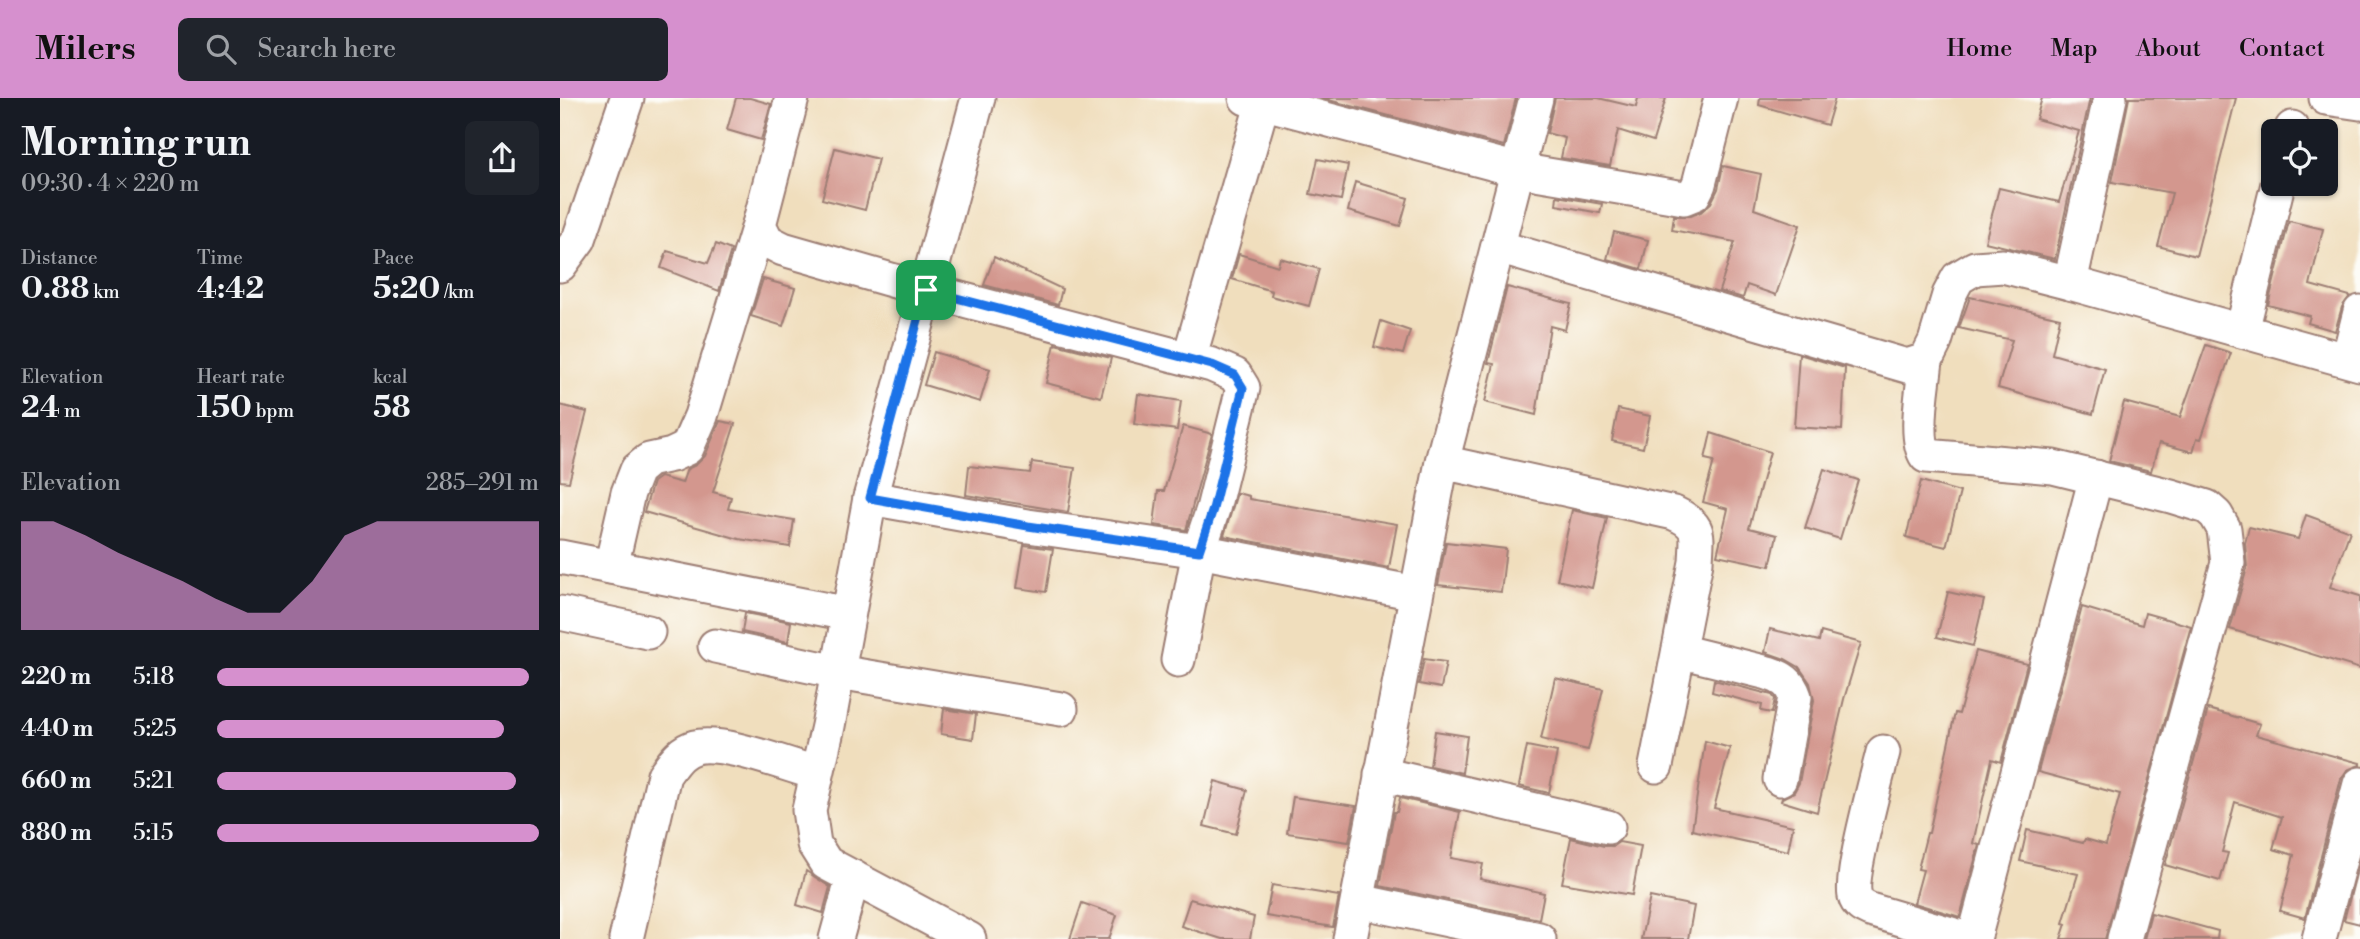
<!DOCTYPE html>
<meta charset="utf-8">
<style>
body{margin:0;font-family:"Libre Bodoni",serif;background:#20242c;color:#f1f3f6;height:100vh;display:flex;flex-direction:column;font-size:26px;white-space:nowrap}
*{box-sizing:border-box;margin:0}
p{font-size:23px;color:#9ea1a6}
.icon{flex:none;width:38px;height:38px;fill:none;stroke:currentColor;stroke-width:2;stroke-linecap:round;stroke-linejoin:round}
.map{position:relative;flex:1;overflow:hidden}
.details{display:flex;flex-direction:column;background:#171b24;width:560px}
.details>*{flex:none}
.tools{position:absolute;left:1701px;top:21px;display:grid;gap:14px}
.tools a{display:grid;place-items:center;width:77px;height:77px;border-radius:10px;background:#171b24;box-shadow:0 2px 5px #0004;font-size:35px}
.pin{position:absolute;display:grid;place-items:center;width:60px;height:60px;color:#fff;margin:-30px;border-radius:14px;box-shadow:0 4px 10px #0006}
.round{display:grid;place-items:center;flex:none;width:74px;height:74px;border-radius:10px;background:#20242c}
.summary{display:flex;align-items:center;justify-content:space-between;height:119px;padding:0 21px}
h1{font-size:38px;font-weight:800;line-height:52px}
.stats{display:grid;grid-template-columns:repeat(3,1fr);gap:10px;height:119px;padding:7px 21px}
.stats div{display:grid;align-content:center}
.stats b{font-size:30px;font-weight:800}
.stats small{font-size:19px;font-weight:400}
.stats p{font-size:19px}
.chart{height:196px;padding:14px 21px}
.chart p{display:flex;justify-content:space-between}
.chart svg{width:100%;height:126px;margin-top:7px;fill:#d690ce;opacity:.7}
ul{padding:0 21px;list-style:none;font-size:23px}
li{display:grid;grid-template-columns:112px 84px 1fr;align-items:center;height:52px}
li i{height:18px;border-radius:9px;background:#d690ce}
header{display:flex;align-items:center;gap:42px;box-sizing:border-box;height:98px;padding:0 35px;background:#d690ce;color:#111}
header strong{font-size:33px}
nav{display:flex;gap:38px;margin-inline-start:auto;font-size:24px}
.search{width:490px;height:63px;background:#20242c;display:flex;align-items:center;gap:18px;box-sizing:border-box;padding:0 24px;border-radius:10px;color:#9ea1a6;font-size:26px}
main{display:flex;flex:1;min-height:0}
.map>svg:first-child{display:block}
.building{fill:#d3978e}
.lines{fill:none;stroke-linecap:round;stroke-linejoin:round}
.minor-casing{stroke:#9d7e74;stroke-width:37}
.minor{stroke:#fff;stroke-width:33}
.route-casing{stroke:#fff;stroke-width:14}
.route{stroke:#1a73e8;stroke-width:9}
</style>
<header>
<strong>Milers</strong>
<div class="search"><svg class="icon" aria-label="search" viewBox="0 0 24 24"><circle cx="10" cy="10" r="6"/><path d="M15 15l6 6"/></svg>Search here</div>
<nav><a>Home</a><a>Map</a><a>About</a><a>Contact</a></nav>
</header>
<main>
<section class="details">
<div class="summary"><div><h1>Morning run</h1><p>09:30 · 4 × 220 m</p></div><a class="round"><svg class="icon" aria-label="share" viewBox="0 0 24 24"><path d="M12 15V3M7 8l5-5 5 5M5 13v7h14v-7"/></svg></a></div>
<div class="stats">
<div><p>Distance</p><b>0.88<small> km</small></b></div>
<div><p>Time</p><b>4:42</b></div>
<div><p>Pace</p><b>5:20<small> /km</small></b></div>
</div>
<div class="stats">
<div><p>Elevation</p><b>24<small> m</small></b></div>
<div><p>Heart rate</p><b>150<small> bpm</small></b></div>
<div><p>kcal</p><b>58</b></div>
</div>
<div class="chart"><p><span>Elevation</span>285–291 m</p>
<svg viewBox="0 0 160 44" preserveAspectRatio="none"><path d="M0 44V6L10 6L20 11L30 17L40 22L50 27L60 33L70 38L80 38L90 27L100 11L110 6L120 6L130 6L140 6L150 6L160 6V44z"/></svg>
</div>
<ul>
<li><b>220 m</b>5:18<i style="width:97%"></i></li>
<li><b>440 m</b>5:25<i style="width:89%"></i></li>
<li><b>660 m</b>5:21<i style="width:93%"></i></li>
<li><b>880 m</b>5:15<i style="width:100%"></i></li>
</ul>
</section>
<div class="map">
<svg width="1800" height="841" viewBox="0 0 1800 841">
<rect width="100%" height="100%" fill="#fdfcf7"/>
<filter id="ink" filterUnits="userSpaceOnUse"><feTurbulence type="fractalNoise" baseFrequency=".0143" numOctaves="2"/><feDisplacementMap in="SourceGraphic" scale="14" xChannelSelector="R" yChannelSelector="G"/><feConvolveMatrix kernelMatrix="1 2 1 2 8 2 1 2 1" color-interpolation-filters="sRGB"/></filter>
<filter id="wash" filterUnits="userSpaceOnUse"><feTurbulence type="fractalNoise" baseFrequency=".00686" numOctaves="4" result="noise"/><feDisplacementMap in="SourceGraphic" scale="28" xChannelSelector="R" yChannelSelector="G"/><feGaussianBlur stdDeviation="1.57" result="paint"/><feColorMatrix in="noise" values="0 0 0 0 0 0 0 0 0 0 0 0 0 0 0 0 0 1.4 0 .05"/><feComposite in="paint" operator="in"/></filter>
<g filter="url(#wash)">
<rect width="100%" height="100%" fill="#f0debd"/>
<g id="blocks">
<g class="building">
<polygon points="176,0 190,0 211,6 201,42 167,32"/>
<polygon points="761,0 956,0 944,48"/>
<polygon points="995,0 1038,0 1076,9 1078,0 1106,0 1093,43 1058,32 1050,68 1001,60 1005,40 987,35"/>
<polygon points="1200,0 1275,0 1267,27 1199,7"/>
<polygon points="1482,0 1530,0 1495,161 1425,144 1439,90 1499,104 1519,33 1476,21"/>
<polygon points="1569,0 1676,0 1636,158 1598,148 1612,95 1552,84"/>
<polygon points="275,50 318,61 305,112 262,101"/>
<polygon points="758,61 788,67 781,102 750,96"/>
<polygon points="1163,68 1201,76 1194,111 1240,127 1216,197 1187,187 1183,200 1159,193 1175,144 1112,132 1114,118 1131,118 1141,114 1151,105 1158,91"/>
<polygon points="795,84 848,100 840,128 788,113"/>
<polygon points="997,98 1042,106 1040,115 996,107"/>
<polygon points="1729,123 1763,131 1750,187 1790,198 1782,209 1775,233 1748,225 1750,218 1708,207"/>
<polygon points="1054,134 1088,142 1081,171 1047,161"/>
<polygon points="156,146 171,152 159,193 101,170 107,153 148,165"/>
<polygon points="679,156 718,168 720,160 759,171 749,208 711,198 712,193 672,181"/>
<polygon points="434,159 502,191 498,207 424,187"/>
<polygon points="203,181 235,190 223,228 191,218"/>
<polygon points="947,189 1011,206 1005,232 990,228 976,317 925,304 934,266 928,265"/>
<polygon points="1410,199 1500,220 1492,256 1545,271 1533,316 1438,290 1452,242 1399,230"/>
<polygon points="821,223 850,233 843,256 814,249"/>
<polygon points="495,246 551,260 541,299 486,285"/>
<polygon points="1646,247 1671,255 1641,341 1637,340 1633,354 1599,345 1591,373 1549,363 1564,304 1620,319"/>
<polygon points="374,254 430,271 420,304 364,287"/>
<polygon points="1239,256 1285,270 1282,332 1234,329"/>
<polygon points="578,296 621,303 617,332 574,326"/>
<polygon points="0,307 27,314 9,384 0,383"/>
<polygon points="1058,311 1090,318 1083,350 1052,343"/>
<polygon points="160,323 175,326 153,394 171,399 168,411 234,422 230,449 179,441 84,414 93,384 100,379 122,385 127,371 136,367 145,358"/>
<polygon points="623,328 652,336 626,432 594,427 598,393 604,393"/>
<polygon points="1151,335 1210,354 1189,430 1217,437 1210,468 1157,457 1168,411 1143,404 1154,363 1145,361"/>
<polygon points="472,364 515,370 508,414 406,397 409,368 470,375"/>
<polygon points="1264,371 1298,382 1280,441 1245,430"/>
<polygon points="1361,383 1400,394 1386,449 1346,439"/>
<polygon points="677,395 689,398 689,401 837,426 829,470 664,438"/>
<polygon points="1012,412 1047,420 1032,490 997,482"/>
<polygon points="1746,417 1790,433 1770,489 1800,498 1800,571 1670,531 1687,470 1685,445 1689,429 1738,441"/>
<polygon points="886,444 946,451 941,494 878,487"/>
<polygon points="464,447 493,451 486,494 457,490"/>
<polygon points="1388,494 1424,502 1413,548 1377,539"/>
<polygon points="1522,509 1582,527 1585,515 1631,528 1545,841 1501,841 1506,826 1503,825 1518,776 1460,763 1467,732 1523,745 1525,741 1546,747 1560,696 1478,674"/>
<polygon points="185,515 231,524 228,544 182,534"/>
<polygon points="1210,531 1259,543 1261,534 1301,545 1284,601 1257,714 1221,703 1222,700 1234,694 1239,685 1254,602 1250,585 1239,569 1225,561 1205,554"/>
<polygon points="1416,553 1467,566 1441,664 1432,661 1413,745 1419,747 1400,819 1354,805 1363,772 1358,771 1367,735 1369,735 1395,615 1399,616"/>
<polygon points="864,561 886,564 881,590 859,586"/>
<polygon points="995,580 1043,591 1028,652 981,641"/>
<polygon points="1154,582 1212,597 1215,601 1212,615 1201,613 1202,607 1152,594"/>
<polygon points="384,611 416,616 413,641 381,636"/>
<polygon points="1648,611 1700,626 1696,637 1800,665 1800,667 1787,672 1781,681 1745,820 1720,813 1734,757 1713,751 1722,719 1675,704 1662,754 1668,755 1660,783 1605,767"/>
<polygon points="875,633 907,638 902,675 870,668"/>
<polygon points="1145,643 1170,650 1154,710 1233,728 1228,753 1132,732"/>
<polygon points="967,648 997,654 989,695 959,688"/>
<polygon points="655,683 687,692 676,736 644,728"/>
<polygon points="733,699 796,708 789,744 727,735"/>
<polygon points="840,700 900,714 891,760 923,766 920,781 984,795 979,821 820,788 834,714 837,714"/>
<polygon points="1011,740 1044,748 1053,748 1059,744 1081,748 1072,797 1002,785"/>
<polygon points="1800,761 1800,826 1784,822"/>
<polygon points="246,773 270,789 263,815 237,807"/>
<polygon points="712,787 779,798 773,829 706,818"/>
<polygon points="1090,799 1134,808 1128,841 1081,841"/>
<polygon points="630,801 694,819 690,841 662,841 621,828"/>
<polygon points="522,805 557,817 549,841 510,841"/>
<polygon points="1591,815 1658,833 1657,841 1584,841"/>
</g>
</g>
</g>
<g filter="url(#ink)">
<use href="#blocks" fill-opacity="0" stroke="#9d7e74" stroke-width="2"/>
<g class="lines">
<defs>
<g id="minor">
<polyline points="232,0 199,127 207,143 223,151 366,192 652,267 675,277 683,290 653,411 639,453 618,562"/>
<polyline points="686,0 958,72 1124,100 1134,96 1139,86 1161,0"/>
<polyline points="1766,0 1800,5"/>
<polyline points="1731,33 1732,30"/>
<polyline points="938,149 1347,268 1366,262 1375,244 1389,197 1398,180 1415,170 1443,168 1510,185 1800,266"/>
<polyline points="0,167 19,141 67,0"/>
<polyline points="1510,185 1550,0"/>
<polyline points="1682,233 1718,86"/>
<polyline points="629,261 704,0"/>
<path d="M1366 262C1364 286 1353 339 1366 358L1493 369 1611 398 1647 409 1656 417 1664 431 1668 465 1564 841"/>
<polyline points="1788,262 1800,214"/>
<path d="M882 364 1114 415C1142 428 1137 436 1136 464L1096 668"/>
<polyline points="310,400 468,428 639,453 856,495"/>
<polyline points="0,459 288,516"/>
<polyline points="51,469 68,395 77,372 89,362 112,357 127,350 141,318 199,127"/>
<polyline points="0,515 88,534"/>
<polyline points="155,548 278,574 501,611"/>
<path d="M1119 553 1208 575C1223 580 1230 584 1235 599L1220 681"/>
<path d="M1323 654C1317 679 1289 780 1295 798 1297 806 1303 809 1310 812L1408 841"/>
<polyline points="821,676 1048,729"/>
<polyline points="798,803 979,841"/>
<path d="M66 841 104 677C113 665 120 653 135 649 163 642 227 667 256 675"/>
<polyline points="276,841 293,779"/>
<polyline points="409,841 266,765 254,746 249,712 268,628 310,400 418,0"/>
<polyline points="790,841 882,364 976,0"/>
<polyline points="1414,841 1536,379"/>
<polyline points="1759,841 1800,686"/>
</g>
</defs>
<use href="#minor" class="minor-casing"/>
<use href="#minor" class="minor"/>
</g>
</g>
<g class="lines" filter="url(#ink)">
<defs>
<polygon id="route" points="366,192 652,267 675,277 683,290 653,411 639,453 468,428 310,400"/>
</defs>
<use href="#route" class="route-casing"/>
<use href="#route" class="route"/>
</g>
</svg>
<div class="tools">
<a><svg class="icon" aria-label="locate" viewBox="0 0 24 24"><circle cx="12" cy="12" r="6"/><path d="M12 2v4M12 18v4M2 12h4M18 12h4"/></svg></a>
</div>
<div class="pin" style="left:366px;top:192px;background:#1e9e55"><svg class="icon" aria-label="arrive" viewBox="0 0 24 24"><path d="M6 21V4h12l-3 4 3 4H6"/></svg></div>
</div>
</main>
